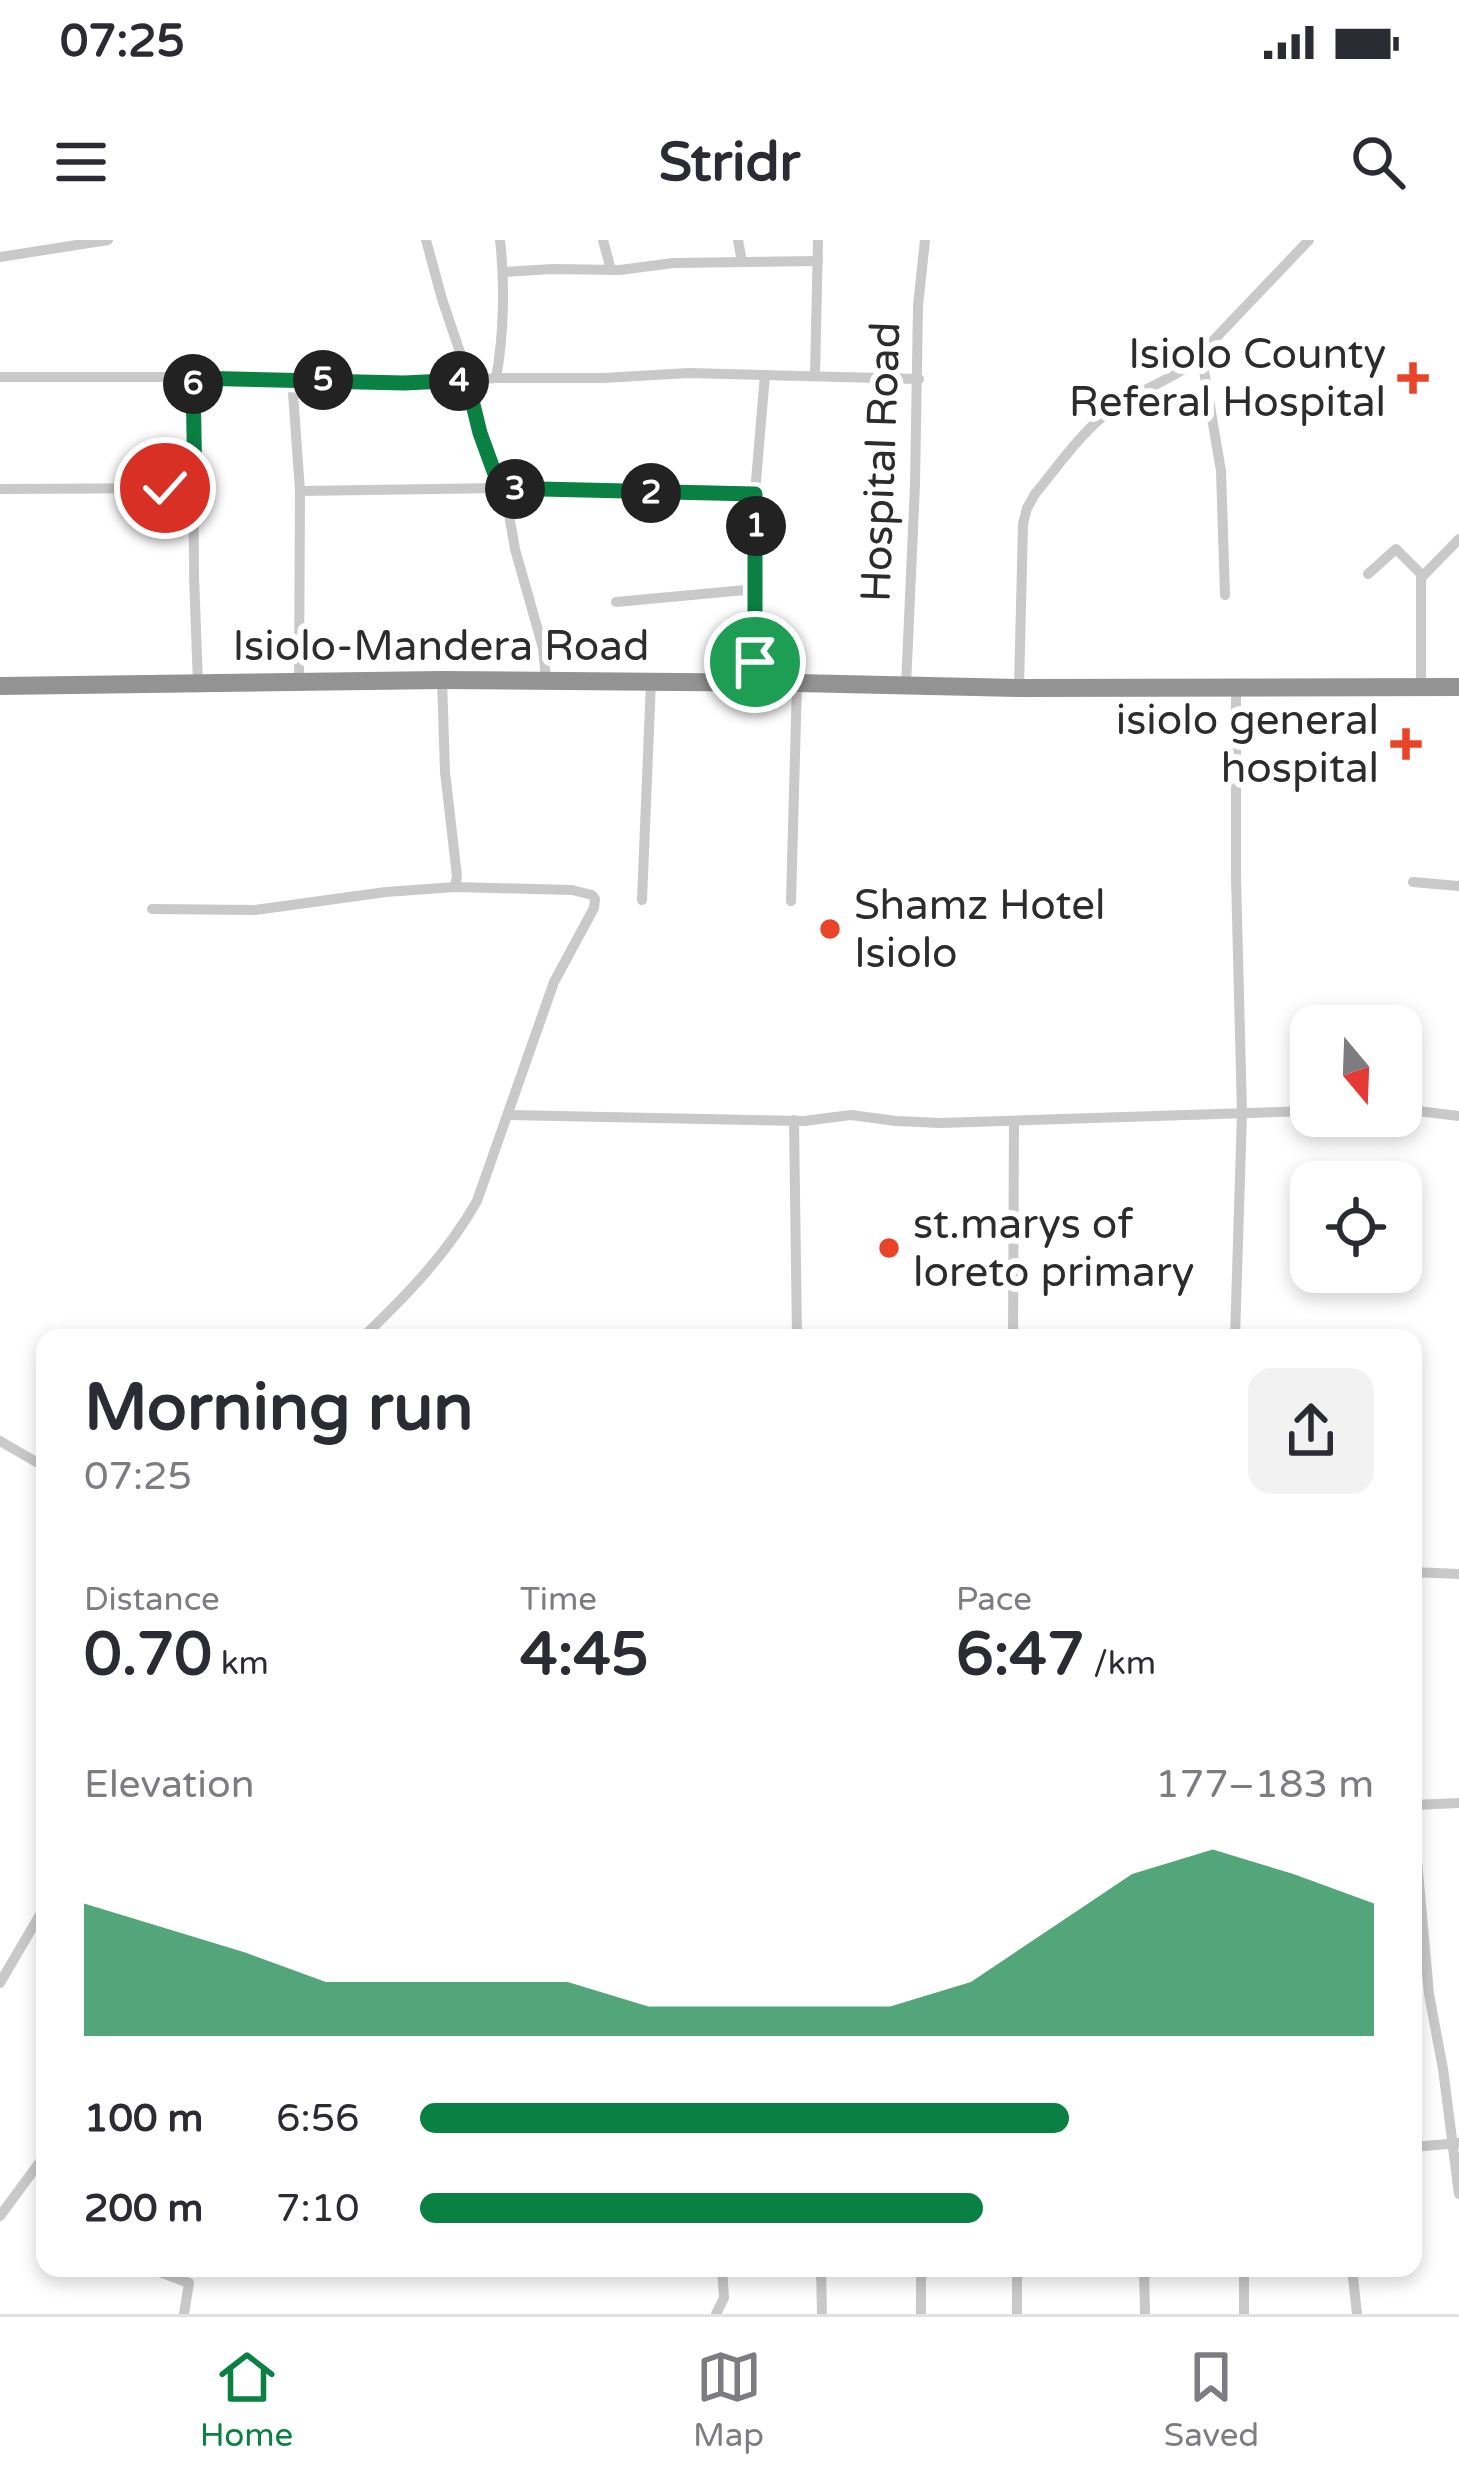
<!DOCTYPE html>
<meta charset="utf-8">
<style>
body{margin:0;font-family:"Varela Round",sans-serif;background:#f2f2f3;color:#2b2b33;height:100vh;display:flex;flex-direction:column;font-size:45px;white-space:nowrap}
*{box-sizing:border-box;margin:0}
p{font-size:39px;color:#7c7c81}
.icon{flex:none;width:66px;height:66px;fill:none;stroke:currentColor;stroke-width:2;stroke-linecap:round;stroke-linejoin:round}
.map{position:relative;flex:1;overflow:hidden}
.details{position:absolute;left:36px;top:1089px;width:1386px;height:948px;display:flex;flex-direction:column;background:#fff;border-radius:24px;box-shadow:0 6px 18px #0003}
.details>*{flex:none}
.needle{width:78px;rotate:161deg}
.controls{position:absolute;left:1290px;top:765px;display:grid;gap:24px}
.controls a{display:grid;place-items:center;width:132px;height:132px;border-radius:24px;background:#fff;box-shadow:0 6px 18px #0003;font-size:60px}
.pin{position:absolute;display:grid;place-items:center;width:102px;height:102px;color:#fff;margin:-51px;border:6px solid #fff;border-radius:50%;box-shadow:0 3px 12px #0007}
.km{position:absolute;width:60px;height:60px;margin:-30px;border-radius:50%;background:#222;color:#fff;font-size:33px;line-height:60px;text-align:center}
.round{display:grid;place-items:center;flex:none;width:126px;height:126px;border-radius:24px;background:#f2f2f3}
.head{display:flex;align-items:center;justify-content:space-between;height:204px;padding:0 48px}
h1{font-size:66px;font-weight:800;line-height:90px}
.figures{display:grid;grid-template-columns:repeat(3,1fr);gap:18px;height:204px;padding:12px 48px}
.figures div{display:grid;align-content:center}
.figures b{font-size:60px;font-weight:800}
.figures small{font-size:33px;font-weight:400}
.figures p{font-size:33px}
.chart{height:336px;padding:24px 48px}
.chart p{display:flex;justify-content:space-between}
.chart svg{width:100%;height:216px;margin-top:12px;fill:#0b8043;opacity:.7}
ul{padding:0 48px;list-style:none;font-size:39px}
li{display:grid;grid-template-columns:192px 144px 1fr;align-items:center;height:90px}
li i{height:30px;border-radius:15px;background:#0b8043}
.status{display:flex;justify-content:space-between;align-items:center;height:84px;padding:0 60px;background:#fff;direction:ltr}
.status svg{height:33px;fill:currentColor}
header{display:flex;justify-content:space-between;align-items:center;height:156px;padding:0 48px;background:#fff;font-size:54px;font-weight:800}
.tab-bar{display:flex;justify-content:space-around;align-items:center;height:168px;border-top:3px solid #e1e1e2;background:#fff;font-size:33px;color:#7c7c81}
.tab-bar a{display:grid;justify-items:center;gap:6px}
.tab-bar .active{color:#0b8043}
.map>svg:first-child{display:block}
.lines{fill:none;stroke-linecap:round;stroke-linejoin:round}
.street{stroke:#c9c9c9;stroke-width:10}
.highway{stroke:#939393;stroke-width:18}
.route-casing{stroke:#fff;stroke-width:24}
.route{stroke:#0b8043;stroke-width:15}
.poi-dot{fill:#e94428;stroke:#fff;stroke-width:4.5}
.labels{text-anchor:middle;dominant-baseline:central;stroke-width:12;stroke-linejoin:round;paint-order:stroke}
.poi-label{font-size:42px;fill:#2c2c2c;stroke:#fff;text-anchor:end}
.street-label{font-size:42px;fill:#2c2c2c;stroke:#fff}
</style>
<div class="status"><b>07:25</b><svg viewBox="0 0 49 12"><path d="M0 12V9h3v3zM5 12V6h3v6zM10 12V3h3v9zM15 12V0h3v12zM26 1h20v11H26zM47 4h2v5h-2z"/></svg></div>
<header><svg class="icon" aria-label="menu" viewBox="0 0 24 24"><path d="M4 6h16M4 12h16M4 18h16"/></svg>Stridr<svg class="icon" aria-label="search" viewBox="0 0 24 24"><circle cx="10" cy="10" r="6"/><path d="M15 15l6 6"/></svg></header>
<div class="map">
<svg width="1459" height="2074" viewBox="0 0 1459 2074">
<rect width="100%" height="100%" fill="#fff"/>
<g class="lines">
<g class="street">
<polyline points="426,0 442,59 464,124 480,193 508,269 515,309 543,408 546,440"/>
<polyline points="603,0 611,30"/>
<polyline points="738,0 742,22"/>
<polyline points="0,17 108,0"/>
<polyline points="504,32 552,29 620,30 673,23 818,21"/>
<polyline points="1201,113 1221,231 1225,355"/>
<polyline points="815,136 818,0"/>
<polyline points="0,137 249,137 436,143 496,138 604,138 688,133 919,139"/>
<polyline points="193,138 194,336 198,443"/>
<path d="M496 138C504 95 505 43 500 0"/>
<polyline points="292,139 300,251 299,441"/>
<polyline points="0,249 195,248"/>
<polyline points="300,251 500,248 755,253"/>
<polyline points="1368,334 1396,309 1422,335"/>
<polyline points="616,362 756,349"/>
<polyline points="442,440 445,532 457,636 455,647"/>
<polyline points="755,443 755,253 765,135"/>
<polyline points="906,446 915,245 918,66 925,0"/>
<path d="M1019 448 1023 284 1027 268 1035 254C1059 225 1083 189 1114 168 1138 151 1166 142 1190 125L1309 0"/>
<polyline points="1421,448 1421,338 1459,299"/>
<polyline points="1413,642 1459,646"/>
<polyline points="642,660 651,441"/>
<polyline points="791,661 797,443"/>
<path d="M152 669 255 670 386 652 455 647 572 650 592 655 595 659 594 668 554 742 477 961C447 1014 406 1056 362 1098"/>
<polyline points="1401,869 1459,876"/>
<polyline points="509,875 804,881 851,875 896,881 940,883 1311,871"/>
<polyline points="794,880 797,1098"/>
<polyline points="1013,1098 1014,881"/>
<polyline points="1235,1098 1242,873 1236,637 1236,448"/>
<polyline points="0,1201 45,1227"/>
<polyline points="1413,1332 1459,1334"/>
<polyline points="1413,1565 1459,1563"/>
<polyline points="1413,1576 1429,1754 1443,1829 1459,1954"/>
<polyline points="0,1743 45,1666"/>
<polyline points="1413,1907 1459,1903"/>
<polyline points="0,1976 45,1915"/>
<polyline points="149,2028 189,2043 184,2074"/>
<polyline points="821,2028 822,2074"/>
<polyline points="921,2028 921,2074"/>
<polyline points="1144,2028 1145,2074"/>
<polyline points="1352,2028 1357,2074"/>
<polyline points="716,2074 724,2058 722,2028"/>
<polyline points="1017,2074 1017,2028"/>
<polyline points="1244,2074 1244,2028"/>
</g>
<polyline class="highway" points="0,446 442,440 797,443 1019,448 1459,447"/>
</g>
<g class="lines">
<defs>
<polyline id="route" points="165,248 195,248 193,138 404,143 467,140 480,193 500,248 755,254 755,422"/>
</defs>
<use href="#route" class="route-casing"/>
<use href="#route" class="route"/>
</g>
<g class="poi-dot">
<path d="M1407 120h12v12h12v12h-12v12h-12v-12h-12v-12h12z"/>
<path d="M1400 486h12v12h12v12h-12v12h-12v-12h-12v-12h12z"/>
<circle cx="830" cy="689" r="12"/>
<circle cx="889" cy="1008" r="12"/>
</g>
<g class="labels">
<g class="poi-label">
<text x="1386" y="114">Isiolo County<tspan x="1386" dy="48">Referal Hospital</tspan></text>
<text x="1379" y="480">isiolo general<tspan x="1379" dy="48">hospital</tspan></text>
<text x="854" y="665" text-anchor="start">Shamz Hotel<tspan x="854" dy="48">Isiolo</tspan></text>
<text x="913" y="984" text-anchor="start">st.marys of<tspan x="913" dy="48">loreto primary</tspan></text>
</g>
<g class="street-label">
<text transform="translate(881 222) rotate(-88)">Hospital Road</text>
<text x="441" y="406">Isiolo-Mandera Road</text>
</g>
</g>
</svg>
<div class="controls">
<a><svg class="needle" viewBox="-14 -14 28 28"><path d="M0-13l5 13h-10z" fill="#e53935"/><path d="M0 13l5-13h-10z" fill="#7c7c81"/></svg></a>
<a><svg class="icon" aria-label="locate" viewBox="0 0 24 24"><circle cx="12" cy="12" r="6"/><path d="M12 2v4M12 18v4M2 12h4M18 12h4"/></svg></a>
</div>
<div class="pin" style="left:755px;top:422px;background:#1e9e55"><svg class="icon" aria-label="arrive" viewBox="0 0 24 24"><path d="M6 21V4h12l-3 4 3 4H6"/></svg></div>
<div class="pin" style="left:165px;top:248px;background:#d93025"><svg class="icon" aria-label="check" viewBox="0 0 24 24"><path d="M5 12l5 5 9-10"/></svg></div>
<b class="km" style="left:756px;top:286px">1</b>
<b class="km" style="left:651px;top:253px">2</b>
<b class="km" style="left:515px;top:249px">3</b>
<b class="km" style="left:459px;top:141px">4</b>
<b class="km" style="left:323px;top:140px">5</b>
<b class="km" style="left:193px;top:144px">6</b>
<section class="details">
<div class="head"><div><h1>Morning run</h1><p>07:25</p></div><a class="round"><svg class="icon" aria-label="share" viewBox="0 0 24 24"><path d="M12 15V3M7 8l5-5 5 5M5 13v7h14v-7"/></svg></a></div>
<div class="figures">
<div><p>Distance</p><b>0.70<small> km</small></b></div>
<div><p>Time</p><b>4:45</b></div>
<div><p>Pace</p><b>6:47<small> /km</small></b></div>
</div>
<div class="chart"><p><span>Elevation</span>177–183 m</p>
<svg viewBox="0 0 160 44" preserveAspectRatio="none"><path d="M0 44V17L10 22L20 27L30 33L40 33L50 33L60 33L70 38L80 38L90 38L100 38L110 33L120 22L130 11L140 6L150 11L160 17V44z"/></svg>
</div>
<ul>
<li><b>100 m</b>6:56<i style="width:68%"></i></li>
<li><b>200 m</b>7:10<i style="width:59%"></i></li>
</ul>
</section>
</div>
<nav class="tab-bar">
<a class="active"><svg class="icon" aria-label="home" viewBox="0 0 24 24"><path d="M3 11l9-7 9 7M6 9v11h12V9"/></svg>Home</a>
<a><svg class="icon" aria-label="map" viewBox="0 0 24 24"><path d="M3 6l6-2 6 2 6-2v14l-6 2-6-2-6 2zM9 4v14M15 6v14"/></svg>Map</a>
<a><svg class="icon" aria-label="saved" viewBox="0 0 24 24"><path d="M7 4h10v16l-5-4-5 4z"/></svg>Saved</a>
</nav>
